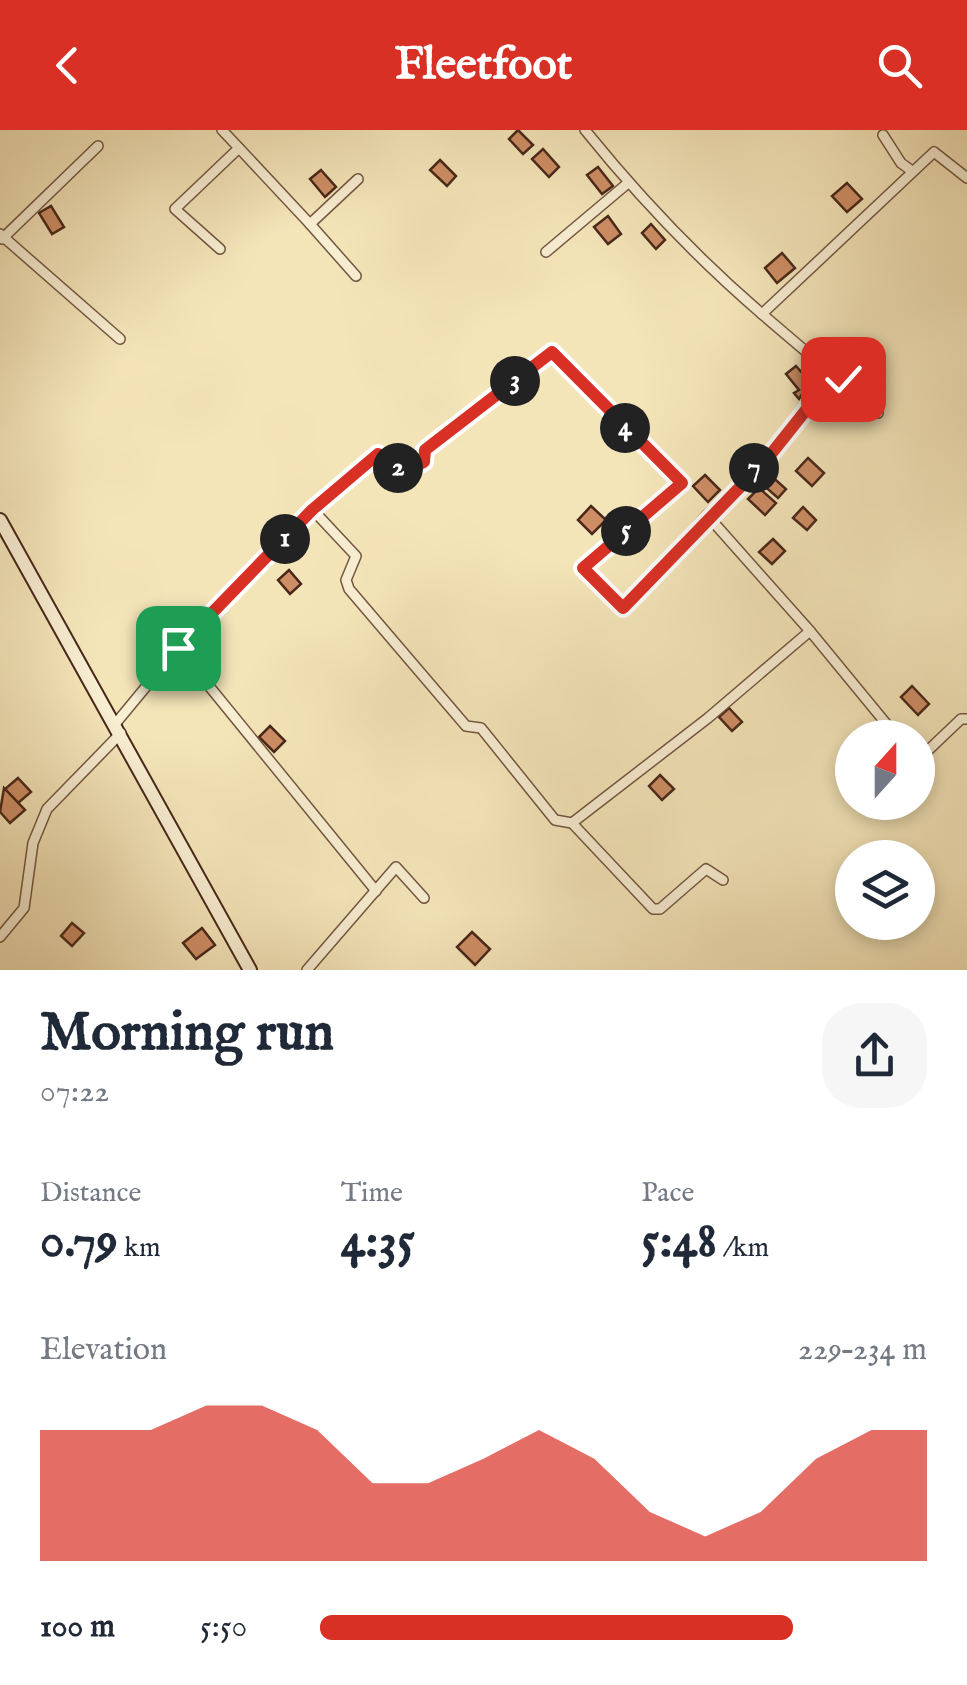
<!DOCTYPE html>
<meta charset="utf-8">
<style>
body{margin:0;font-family:"IM FELL English",serif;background:#f6f6f7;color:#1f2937;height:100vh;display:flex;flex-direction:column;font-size:38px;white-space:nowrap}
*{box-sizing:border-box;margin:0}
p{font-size:32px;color:#747a83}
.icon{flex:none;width:55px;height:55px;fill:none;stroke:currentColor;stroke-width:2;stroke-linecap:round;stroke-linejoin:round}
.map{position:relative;height:840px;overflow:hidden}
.details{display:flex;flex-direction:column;background:#fff;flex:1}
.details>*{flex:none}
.needle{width:65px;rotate:21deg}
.controls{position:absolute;left:835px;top:590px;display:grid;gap:20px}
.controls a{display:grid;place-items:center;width:100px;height:100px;border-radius:50%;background:#fff;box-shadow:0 5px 15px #0003;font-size:50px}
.pin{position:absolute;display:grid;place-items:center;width:85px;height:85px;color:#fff;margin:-42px;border-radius:20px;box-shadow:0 5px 15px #0006}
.km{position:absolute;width:50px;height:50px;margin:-25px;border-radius:50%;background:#222;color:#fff;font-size:28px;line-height:50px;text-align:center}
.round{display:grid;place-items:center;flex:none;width:105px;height:105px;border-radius:40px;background:#f6f6f7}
.headline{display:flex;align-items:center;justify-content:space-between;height:170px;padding:0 40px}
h1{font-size:55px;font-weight:800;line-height:75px}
.metrics{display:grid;grid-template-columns:repeat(3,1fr);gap:15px;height:170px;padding:10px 40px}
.metrics div{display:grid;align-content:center}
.metrics b{font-size:50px;font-weight:800}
.metrics small{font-size:28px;font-weight:400}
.metrics p{font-size:28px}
.chart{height:280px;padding:20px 40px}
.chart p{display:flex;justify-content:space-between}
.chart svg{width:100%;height:180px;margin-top:10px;fill:#d93025;opacity:.7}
ul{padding:0 40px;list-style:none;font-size:32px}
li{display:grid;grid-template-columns:160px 120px 1fr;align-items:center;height:75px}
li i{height:25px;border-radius:12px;background:#d93025}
header{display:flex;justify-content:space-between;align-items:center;height:130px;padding:0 40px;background:#d93025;color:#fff;font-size:45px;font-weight:800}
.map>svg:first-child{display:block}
.building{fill:#ce8e65;stroke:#48271a;stroke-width:2.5}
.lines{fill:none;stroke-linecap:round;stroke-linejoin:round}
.minor-casing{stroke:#735642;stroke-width:12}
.secondary-casing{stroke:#48271a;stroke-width:16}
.minor{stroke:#f8eed2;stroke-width:9}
.secondary{stroke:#f8eed2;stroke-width:12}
.route-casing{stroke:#fff;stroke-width:20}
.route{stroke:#d93025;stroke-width:12}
</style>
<header><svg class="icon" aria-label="back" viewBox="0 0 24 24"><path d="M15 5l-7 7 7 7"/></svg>Fleetfoot<svg class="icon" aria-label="search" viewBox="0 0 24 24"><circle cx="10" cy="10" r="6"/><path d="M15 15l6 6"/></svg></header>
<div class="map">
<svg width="967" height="840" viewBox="0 0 967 840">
<rect width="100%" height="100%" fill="#f4e5b9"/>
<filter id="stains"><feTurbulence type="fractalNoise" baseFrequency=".002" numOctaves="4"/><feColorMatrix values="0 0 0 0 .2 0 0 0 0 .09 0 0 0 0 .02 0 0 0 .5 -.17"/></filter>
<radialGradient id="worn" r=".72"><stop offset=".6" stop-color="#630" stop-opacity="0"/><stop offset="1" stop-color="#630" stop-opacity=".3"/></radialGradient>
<g class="building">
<polygon points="518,0 533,15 523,24 509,9"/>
<polygon points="543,19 559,37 549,47 532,29"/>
<polygon points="440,30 456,46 447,56 430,40"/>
<polygon points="598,37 613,56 602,64 587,45"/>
<polygon points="321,40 336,57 325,67 310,49"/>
<polygon points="847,53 862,69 847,82 832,66"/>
<polygon points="51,76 64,97 52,104 39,83"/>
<polygon points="608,86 621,104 608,114 594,97"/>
<polygon points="651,94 665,110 656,119 642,103"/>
<polygon points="782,123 795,138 777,153 765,138"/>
<polygon points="851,223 871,241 857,256 837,238"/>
<polygon points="796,236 810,252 799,269 794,263 799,260 786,244"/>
<polygon points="808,328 824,343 812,356 796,341"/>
<polygon points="769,344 786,359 778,368 761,353"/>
<polygon points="705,345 720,360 708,372 693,356"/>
<polygon points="759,358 776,373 765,385 748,369"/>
<polygon points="591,376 606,390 592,404 578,390"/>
<polygon points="803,377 816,390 807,400 793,388"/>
<polygon points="773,409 785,421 772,434 759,422"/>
<polygon points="289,440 301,454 290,464 278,450"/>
<polygon points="912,556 929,574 918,585 901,567"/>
<polygon points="729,578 742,592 732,601 719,587"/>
<polygon points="270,596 285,611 274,622 259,607"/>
<polygon points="660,645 674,659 662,670 649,656"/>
<polygon points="18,648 31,662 18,673 5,659"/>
<polygon points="4,658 25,680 10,693 0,682"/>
<polygon points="72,793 84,803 72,816 61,806"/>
<polygon points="202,798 215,815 196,829 183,813"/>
<polygon points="472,802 490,819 475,835 457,817"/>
</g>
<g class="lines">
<defs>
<g id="minor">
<path d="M585 0C639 67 697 128 762 184L934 22 967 48"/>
<polyline points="883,5 901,33 912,41"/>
<polyline points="239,18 310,94 358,49"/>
<polyline points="310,94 356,146"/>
<polyline points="0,104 120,209"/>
<polyline points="2,109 98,16"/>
<polyline points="220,119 175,79 239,18 222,0"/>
<polyline points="546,122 628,53"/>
<polyline points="762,184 878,283"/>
<polyline points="312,379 356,426 346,450 349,459 466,596 481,598 555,690 572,693 708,588 810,501 707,385"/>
<polyline points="810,501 898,608"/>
<polyline points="178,518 312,379 378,323 392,339 424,333 425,321 552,221 682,353 583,438 623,478 707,385 744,353 759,331 771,324 827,255 829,244"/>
<polyline points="116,593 178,518 376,761"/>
<polyline points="918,630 961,589 967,589"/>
<polyline points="572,693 653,779 660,779 706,739 723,750"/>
<polyline points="0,807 24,778 33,713 47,679 121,603"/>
<polyline points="307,840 396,737 424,768"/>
</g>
<polyline id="secondary" points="0,390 250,840"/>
</defs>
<use href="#minor" class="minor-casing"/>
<use href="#secondary" class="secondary-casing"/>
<use href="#minor" class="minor"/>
<use href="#secondary" class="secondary"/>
</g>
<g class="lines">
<defs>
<polyline id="route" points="178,518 312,380 378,324 392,338 412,338 424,332 425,320 552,222 682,353 583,438 623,478 744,353 759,331 771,324 826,255 829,244 843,249"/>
</defs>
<use href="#route" class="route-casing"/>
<use href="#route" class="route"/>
</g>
<rect width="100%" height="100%" filter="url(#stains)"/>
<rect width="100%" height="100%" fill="url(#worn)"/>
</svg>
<div class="controls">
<a><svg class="needle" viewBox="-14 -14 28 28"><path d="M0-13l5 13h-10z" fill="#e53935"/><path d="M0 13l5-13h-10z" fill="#747a83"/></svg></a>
<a><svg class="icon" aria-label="layers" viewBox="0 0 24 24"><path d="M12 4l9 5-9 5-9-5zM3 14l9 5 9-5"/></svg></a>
</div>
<div class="pin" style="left:178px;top:518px;background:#1e9e55"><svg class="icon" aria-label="arrive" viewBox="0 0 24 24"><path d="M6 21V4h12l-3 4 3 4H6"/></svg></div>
<div class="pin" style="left:843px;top:249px;background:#d93025"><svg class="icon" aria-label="check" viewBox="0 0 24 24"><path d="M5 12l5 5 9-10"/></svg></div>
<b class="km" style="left:285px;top:409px">1</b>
<b class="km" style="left:398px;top:338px">2</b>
<b class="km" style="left:515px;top:251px">3</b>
<b class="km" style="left:625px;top:298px">4</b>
<b class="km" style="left:626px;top:401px">5</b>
<b class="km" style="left:754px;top:338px">7</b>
</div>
<section class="details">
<div class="headline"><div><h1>Morning run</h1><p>07:22</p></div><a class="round"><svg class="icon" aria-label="share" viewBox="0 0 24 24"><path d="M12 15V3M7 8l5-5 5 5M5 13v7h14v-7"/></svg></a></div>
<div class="metrics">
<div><p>Distance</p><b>0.79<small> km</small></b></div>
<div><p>Time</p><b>4:35</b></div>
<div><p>Pace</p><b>5:48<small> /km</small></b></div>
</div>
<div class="chart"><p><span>Elevation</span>229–234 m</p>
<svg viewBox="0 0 160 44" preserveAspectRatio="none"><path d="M0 44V12L10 12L20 12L30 6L40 6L50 12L60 25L70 25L80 19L90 12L100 19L110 32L120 38L130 32L140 19L150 12L160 12V44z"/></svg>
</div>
<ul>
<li><b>100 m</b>5:50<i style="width:78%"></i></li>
</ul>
</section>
